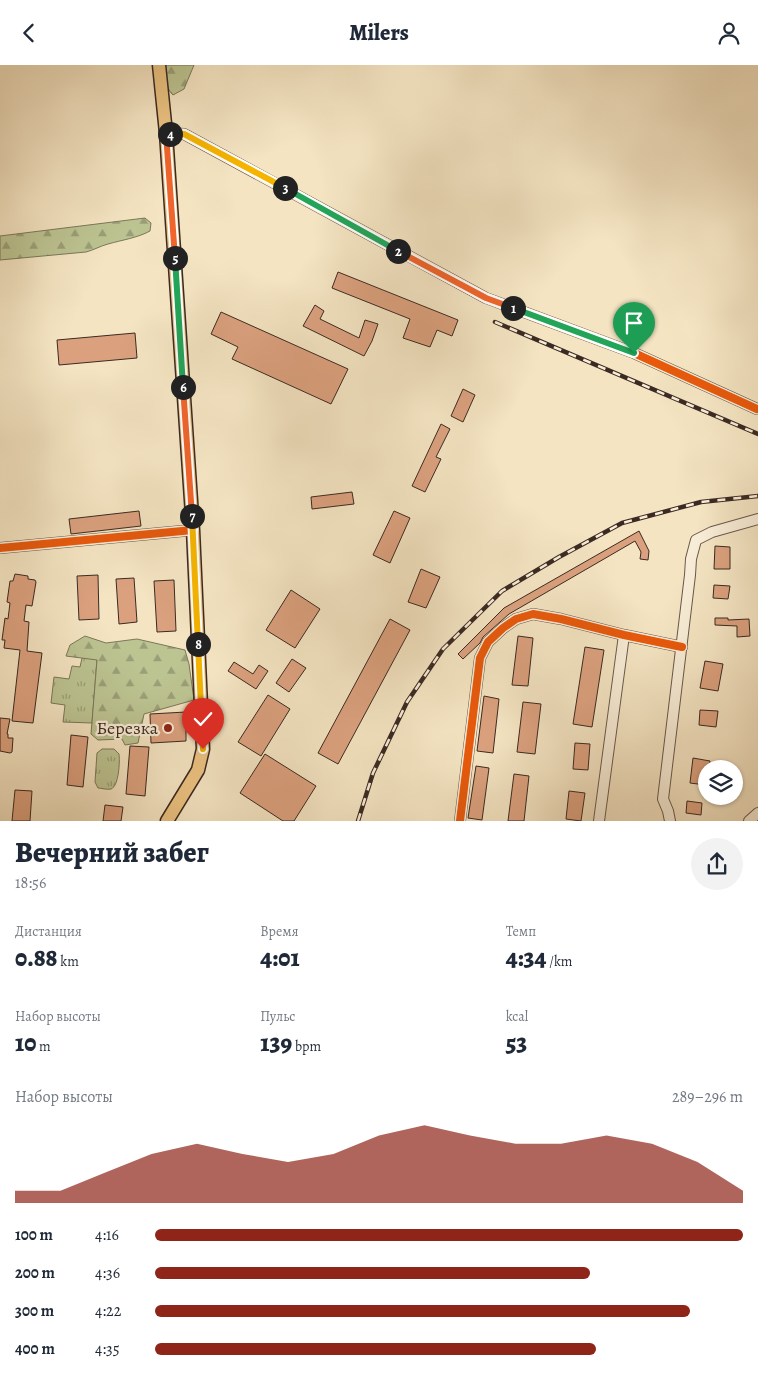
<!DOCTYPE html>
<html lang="ru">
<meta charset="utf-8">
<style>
body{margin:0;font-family:Alegreya,serif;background:#f2f2f3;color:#1f2937;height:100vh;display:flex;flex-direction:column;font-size:19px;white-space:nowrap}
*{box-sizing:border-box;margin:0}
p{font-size:16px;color:#747a83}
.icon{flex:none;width:28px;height:28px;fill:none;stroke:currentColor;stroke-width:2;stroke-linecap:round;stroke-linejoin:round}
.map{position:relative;height:756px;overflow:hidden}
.panel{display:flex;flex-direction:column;background:#fff;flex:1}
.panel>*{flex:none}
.tools{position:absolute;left:698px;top:695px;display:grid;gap:10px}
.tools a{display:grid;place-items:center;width:45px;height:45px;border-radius:50%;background:#fff;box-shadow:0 1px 4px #0004;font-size:25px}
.pin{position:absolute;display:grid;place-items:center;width:42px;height:42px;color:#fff;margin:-51px -21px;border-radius:50% 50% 50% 0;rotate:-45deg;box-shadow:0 0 5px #0007}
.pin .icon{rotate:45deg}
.km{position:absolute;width:25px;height:25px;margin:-12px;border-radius:50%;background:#222;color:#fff;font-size:14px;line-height:25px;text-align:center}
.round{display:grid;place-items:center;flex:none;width:52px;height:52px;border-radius:26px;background:#f2f2f3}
.summary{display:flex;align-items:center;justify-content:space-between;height:85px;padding:0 15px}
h1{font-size:28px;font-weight:800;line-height:38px}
.figures{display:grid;grid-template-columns:repeat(3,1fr);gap:8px;height:85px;padding:5px 15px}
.figures div{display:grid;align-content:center}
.figures b{font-size:25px;font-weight:800}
.figures small{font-size:14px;font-weight:400}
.figures p{font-size:14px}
.chart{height:140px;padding:10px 15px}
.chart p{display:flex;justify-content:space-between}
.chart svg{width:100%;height:90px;margin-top:5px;fill:#8f2418;opacity:.7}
ul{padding:0 15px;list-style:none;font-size:16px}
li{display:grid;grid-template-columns:80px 60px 1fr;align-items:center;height:38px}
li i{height:12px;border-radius:6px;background:#8f2418}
header{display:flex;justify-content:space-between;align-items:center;height:65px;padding:0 15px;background:#fff;font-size:22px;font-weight:800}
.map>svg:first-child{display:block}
.grass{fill:url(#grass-tufts);stroke:#7c775a}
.forest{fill:url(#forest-firs);stroke:#7c775a}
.building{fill:#dba17e;stroke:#3b2a23}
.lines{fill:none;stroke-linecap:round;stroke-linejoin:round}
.minor-casing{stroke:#69584b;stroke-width:12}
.major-casing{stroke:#3b2a23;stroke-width:15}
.minor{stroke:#f8edd7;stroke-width:10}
.major{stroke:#eac281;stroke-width:12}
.rail-casing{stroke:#3b2a23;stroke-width:4.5}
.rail{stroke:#f8edd7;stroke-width:2.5;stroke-dasharray:8;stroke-linecap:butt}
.cycleway-casing{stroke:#f8edd7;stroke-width:11}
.cycleway{stroke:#e8590c;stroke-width:8}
.split-1-casing{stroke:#fff;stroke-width:10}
.split-2-casing{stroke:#fff;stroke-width:10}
.split-3-casing{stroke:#fff;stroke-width:10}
.split-4-casing{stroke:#fff;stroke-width:10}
.split-5-casing{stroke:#fff;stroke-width:10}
.split-6-casing{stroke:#fff;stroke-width:10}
.split-7-casing{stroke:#fff;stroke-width:10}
.split-8-casing{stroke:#fff;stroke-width:10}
.split-9-casing{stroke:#fff;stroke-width:10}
.split-1{stroke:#22a559;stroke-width:6}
.split-2{stroke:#f0652b;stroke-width:6}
.split-3{stroke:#22a559;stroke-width:6}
.split-4{stroke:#f5b400;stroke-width:6}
.split-5{stroke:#f0652b;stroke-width:6}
.split-6{stroke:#22a559;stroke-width:6}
.split-7{stroke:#f0652b;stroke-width:6}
.split-8{stroke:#f5b400;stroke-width:6}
.split-9{stroke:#f5b400;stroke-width:6}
.poi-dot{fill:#8f2418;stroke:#f8edd7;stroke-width:2}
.labels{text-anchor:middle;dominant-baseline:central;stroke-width:4.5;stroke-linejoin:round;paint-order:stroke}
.poi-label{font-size:18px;fill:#3b2a23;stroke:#f8edd7;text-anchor:end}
</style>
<header><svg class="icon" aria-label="back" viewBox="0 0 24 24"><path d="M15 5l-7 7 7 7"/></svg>Milers<svg class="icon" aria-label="person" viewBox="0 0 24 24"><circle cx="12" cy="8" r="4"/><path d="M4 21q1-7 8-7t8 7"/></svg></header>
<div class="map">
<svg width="758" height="756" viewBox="0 0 758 756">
<defs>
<pattern id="grass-tufts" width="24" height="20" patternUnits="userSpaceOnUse" patternTransform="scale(1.25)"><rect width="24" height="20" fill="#bcc492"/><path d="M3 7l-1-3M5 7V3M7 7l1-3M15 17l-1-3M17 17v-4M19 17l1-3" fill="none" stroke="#9a9f77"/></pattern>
<pattern id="forest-firs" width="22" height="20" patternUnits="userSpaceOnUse" patternTransform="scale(1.25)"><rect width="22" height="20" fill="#bcc492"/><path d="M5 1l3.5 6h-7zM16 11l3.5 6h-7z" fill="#9a9f77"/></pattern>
</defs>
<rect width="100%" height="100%" fill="#f4e4c2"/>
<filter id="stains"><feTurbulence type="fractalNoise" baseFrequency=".004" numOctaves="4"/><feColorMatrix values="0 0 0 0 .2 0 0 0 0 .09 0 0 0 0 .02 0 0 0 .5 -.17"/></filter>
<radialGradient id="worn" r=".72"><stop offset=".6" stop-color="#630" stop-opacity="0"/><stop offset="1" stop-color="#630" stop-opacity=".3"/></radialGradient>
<g class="grass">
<polygon points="82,593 97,594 92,658 63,657 65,640 51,638 54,612 69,614 72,601 80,602"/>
<path d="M102 684H114L119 689C120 696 119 721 111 724 107 725 101 723 98 723L95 717 97 688Z"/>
</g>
<g class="forest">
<path d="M165 0H194L184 24 173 30C165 23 166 11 165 0Z"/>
<path d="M145 153 151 158 150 166C137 173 122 175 108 179 100 181 94 185 86 187L0 195V171Z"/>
<polygon points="85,571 106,578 137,574 185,585 189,599 194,635 144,649 138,678 125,680 122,674 98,675 91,669 97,595 66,591 70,580"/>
</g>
<g class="building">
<polygon points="338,207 458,255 452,271 437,265 430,282 403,273 410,254 332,223"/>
<polygon points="315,240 324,246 320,254 359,273 365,255 378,259 372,276 364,291 303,261"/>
<polygon points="221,247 348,304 331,339 232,294 238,282 211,269"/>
<polygon points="135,268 137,293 59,300 57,275"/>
<polygon points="463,324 475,330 463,357 451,351"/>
<polygon points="441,359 450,364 436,392 441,394 425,427 412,421"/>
<polygon points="352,427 354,439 312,444 311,432"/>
<polygon points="139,446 141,461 71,469 69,454"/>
<polygon points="394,446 410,453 390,498 373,490"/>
<polygon points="639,466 649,486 648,495 640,494 641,487 635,476 509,549 483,572 480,578 463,594 458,589 504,543"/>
<polygon points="715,481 730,482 730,504 714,504"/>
<polygon points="421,504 440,512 426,543 408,537"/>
<polygon points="15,509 28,511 28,514 35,515 36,517 32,541 26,540 24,556 29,557 27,586 42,588 33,658 12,656 20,585 4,583 5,575 2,575 5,553 8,554 10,538 7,537 10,516 13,516"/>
<polygon points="98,510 99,554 79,555 77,511"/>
<polygon points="134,513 137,557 119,559 116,514"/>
<polygon points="174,515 176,566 157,567 154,516"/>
<polygon points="714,520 730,521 728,534 713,533"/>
<polygon points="291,525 320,544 295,583 266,565"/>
<polygon points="715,553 728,553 728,555 749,554 750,571 737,572 737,561 715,560"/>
<polygon points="390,554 410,565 338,699 318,688"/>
<polygon points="518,571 533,573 528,621 512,620"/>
<polygon points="585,582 604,585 592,662 573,659"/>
<polygon points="292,594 306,603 289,627 276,618"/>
<polygon points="705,596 723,599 718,626 700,623"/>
<polygon points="234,597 253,609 259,600 268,606 256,624 228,606"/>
<polygon points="268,630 290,644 261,691 238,677"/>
<polygon points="484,631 499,634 493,688 477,686"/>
<polygon points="523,637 541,639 535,689 517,687"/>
<polygon points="700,645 718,646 716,662 699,660"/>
<polygon points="186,647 186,676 151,678 150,649"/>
<polygon points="0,653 10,654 7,669 8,669 8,673 13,673 12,687 10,688 0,686"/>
<polygon points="71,670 88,672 83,722 67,720"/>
<polygon points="575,678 590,679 588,705 573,704"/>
<polygon points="130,681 149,682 145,731 126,729"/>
<polygon points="265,689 316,721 294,756 283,756 240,728"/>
<polygon points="693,693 710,696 709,704 706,704 706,720 690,718"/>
<polygon points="476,701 489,703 482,755 468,753"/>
<polygon points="514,709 529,711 524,756 508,756"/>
<polygon points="15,725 32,726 30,756 12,756"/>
<polygon points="569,726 585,728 581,756 566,754"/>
<polygon points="687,736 702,738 701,750 686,748"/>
<polygon points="105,740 123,742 121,756 103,756"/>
</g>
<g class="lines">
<defs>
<g id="minor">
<polyline points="166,68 184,69 486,233 634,288 757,344"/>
<polyline points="0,483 193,465"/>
<polyline points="460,756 480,593 488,577 503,563 516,554 533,549 561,554 624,570 682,582"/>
<polyline points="599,756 624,570"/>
<polyline points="670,756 668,746 663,734 690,510 691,494 696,475 712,467 758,454"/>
<polyline points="749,756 758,748"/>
</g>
<polyline id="major" points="159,0 166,68 193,465 203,684 198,705 167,756"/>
</defs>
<use href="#minor" class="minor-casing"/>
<use href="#major" class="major-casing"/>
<use href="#minor" class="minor"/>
<use href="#major" class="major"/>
<defs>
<g id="rail">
<polyline points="495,257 758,369"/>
<polyline points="358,756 373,708 407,637 443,584 502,526 559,492 622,458 701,437 758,431"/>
</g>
</defs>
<use href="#rail" class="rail-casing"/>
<use href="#rail" class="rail"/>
<defs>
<g id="cycleway">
<polyline points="166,68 184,69 486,233 634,288 757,344"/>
<polyline points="0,483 193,465"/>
<polyline points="460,756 480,593 488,577 503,563 516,554 533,549 561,554 624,570 682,582"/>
</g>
</defs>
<use href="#cycleway" class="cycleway-casing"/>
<use href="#cycleway" class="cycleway"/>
</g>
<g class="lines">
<defs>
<polyline id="split-1" points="513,243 634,288"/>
<polyline id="split-2" points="398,186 486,233 513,243"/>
<polyline id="split-3" points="285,123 398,186"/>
<polyline id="split-4" points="170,69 184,69 285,123"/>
<polyline id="split-5" points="170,69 166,68 175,193"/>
<polyline id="split-6" points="175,193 183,322"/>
<polyline id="split-7" points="183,322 192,451"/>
<polyline id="split-8" points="192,451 198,579"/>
<polyline id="split-9" points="198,579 203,684"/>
</defs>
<use href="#split-1" class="split-1-casing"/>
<use href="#split-2" class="split-2-casing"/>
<use href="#split-3" class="split-3-casing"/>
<use href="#split-4" class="split-4-casing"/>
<use href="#split-5" class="split-5-casing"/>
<use href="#split-6" class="split-6-casing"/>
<use href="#split-7" class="split-7-casing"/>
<use href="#split-8" class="split-8-casing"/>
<use href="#split-9" class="split-9-casing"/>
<use href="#split-1" class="split-1"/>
<use href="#split-2" class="split-2"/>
<use href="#split-3" class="split-3"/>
<use href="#split-4" class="split-4"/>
<use href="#split-5" class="split-5"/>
<use href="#split-6" class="split-6"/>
<use href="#split-7" class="split-7"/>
<use href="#split-8" class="split-8"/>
<use href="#split-9" class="split-9"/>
</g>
<circle class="poi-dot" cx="168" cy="663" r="5"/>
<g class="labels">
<g class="poi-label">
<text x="158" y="663">Березка</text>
</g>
</g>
<rect width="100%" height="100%" filter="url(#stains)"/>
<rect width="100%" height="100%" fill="url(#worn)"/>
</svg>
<div class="tools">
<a><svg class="icon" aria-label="layers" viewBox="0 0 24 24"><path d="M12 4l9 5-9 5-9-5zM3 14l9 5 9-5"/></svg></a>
</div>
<div class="pin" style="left:634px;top:288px;background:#1e9e55"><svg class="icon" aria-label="arrive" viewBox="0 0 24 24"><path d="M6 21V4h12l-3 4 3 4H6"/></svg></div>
<div class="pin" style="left:203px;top:684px;background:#d93025"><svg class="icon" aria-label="check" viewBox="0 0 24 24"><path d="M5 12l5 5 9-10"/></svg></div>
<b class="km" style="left:513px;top:243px">1</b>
<b class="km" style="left:398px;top:186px">2</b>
<b class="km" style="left:285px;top:123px">3</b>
<b class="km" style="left:170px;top:69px">4</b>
<b class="km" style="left:175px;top:193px">5</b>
<b class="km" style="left:183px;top:322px">6</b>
<b class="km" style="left:192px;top:451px">7</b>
<b class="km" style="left:198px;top:579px">8</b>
</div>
<section class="panel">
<div class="summary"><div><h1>Вечерний забег</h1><p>18:56</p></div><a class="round"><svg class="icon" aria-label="share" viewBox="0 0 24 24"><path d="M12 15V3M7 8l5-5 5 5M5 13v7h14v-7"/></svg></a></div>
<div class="figures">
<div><p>Дистанция</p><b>0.88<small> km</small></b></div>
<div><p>Время</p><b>4:01</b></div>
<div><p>Темп</p><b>4:34<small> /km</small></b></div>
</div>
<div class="figures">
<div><p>Набор высоты</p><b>10<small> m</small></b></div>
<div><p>Пульс</p><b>139<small> bpm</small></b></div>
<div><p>kcal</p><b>53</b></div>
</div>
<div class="chart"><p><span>Набор высоты</span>289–296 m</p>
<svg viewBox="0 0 160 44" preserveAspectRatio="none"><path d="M0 44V38L10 38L20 29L30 20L40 15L50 20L60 24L70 20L80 11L90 6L100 11L110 15L120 15L130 11L140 15L150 24L160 38V44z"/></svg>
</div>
<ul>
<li><b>100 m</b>4:16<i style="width:100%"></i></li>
<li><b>200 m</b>4:36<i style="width:74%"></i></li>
<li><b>300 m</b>4:22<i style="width:91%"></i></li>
<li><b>400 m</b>4:35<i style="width:75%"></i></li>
</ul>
</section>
